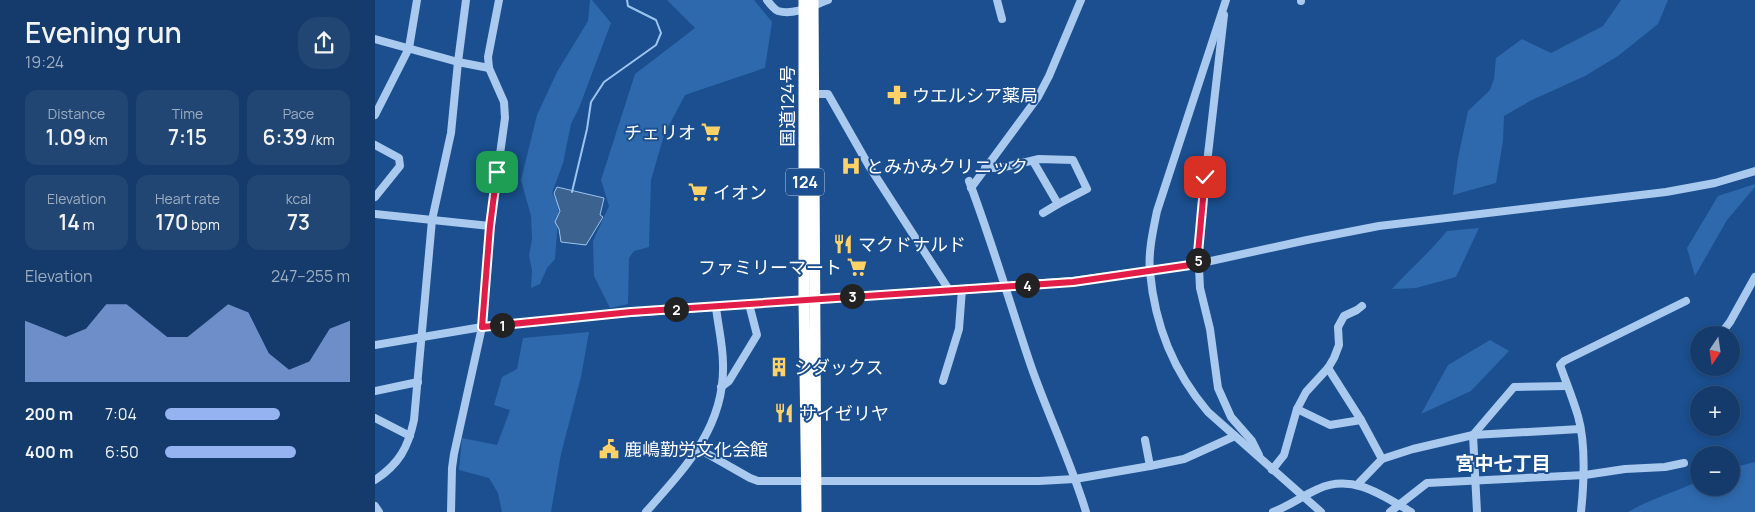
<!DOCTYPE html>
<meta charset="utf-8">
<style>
body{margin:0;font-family:Manrope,"Noto Sans JP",sans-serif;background:#214673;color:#f1f3f6;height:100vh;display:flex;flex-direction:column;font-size:19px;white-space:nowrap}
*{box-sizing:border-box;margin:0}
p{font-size:16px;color:#9dadc1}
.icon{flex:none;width:28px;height:28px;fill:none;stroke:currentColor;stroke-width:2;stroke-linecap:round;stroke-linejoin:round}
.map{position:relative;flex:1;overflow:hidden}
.details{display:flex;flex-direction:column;background:#143b6b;width:375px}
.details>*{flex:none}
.needle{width:32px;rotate:193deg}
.fabs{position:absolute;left:1315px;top:326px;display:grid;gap:10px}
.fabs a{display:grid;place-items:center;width:50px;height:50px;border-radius:50%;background:#143b6b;box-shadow:0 2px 8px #0003,0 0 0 1px #33557e;font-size:25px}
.pin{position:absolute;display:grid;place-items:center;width:42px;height:42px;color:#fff;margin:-21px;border-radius:10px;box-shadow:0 2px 8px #0006}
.km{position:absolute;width:25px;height:25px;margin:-12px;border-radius:50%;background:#222;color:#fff;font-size:14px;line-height:25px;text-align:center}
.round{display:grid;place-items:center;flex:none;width:52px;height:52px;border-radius:20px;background:#214673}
.summary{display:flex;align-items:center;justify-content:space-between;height:85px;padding:0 25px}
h1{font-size:28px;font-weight:600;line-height:38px}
.stats{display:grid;grid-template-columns:repeat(3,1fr);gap:8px;height:85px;padding:5px 25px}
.stats div{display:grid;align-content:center;border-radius:12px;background:#214673;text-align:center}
.stats b{font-size:21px;font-weight:600}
.stats small{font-size:14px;font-weight:400}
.stats p{font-size:14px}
.chart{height:140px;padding:10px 25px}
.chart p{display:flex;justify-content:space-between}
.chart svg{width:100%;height:90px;margin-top:5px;fill:#95b2f1;opacity:.7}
ul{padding:0 25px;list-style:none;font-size:16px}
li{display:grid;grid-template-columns:80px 60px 1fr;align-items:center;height:38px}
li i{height:12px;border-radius:6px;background:#95b2f1}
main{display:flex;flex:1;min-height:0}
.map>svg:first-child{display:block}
.green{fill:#2e69ad}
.water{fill:#3c6290;stroke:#9cc4f0}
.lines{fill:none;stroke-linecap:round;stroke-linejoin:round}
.stream{stroke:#9cc4f0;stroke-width:2}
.minor{stroke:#a9c9ee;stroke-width:8}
.highway{stroke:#fff;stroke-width:11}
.route-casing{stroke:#fff;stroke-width:10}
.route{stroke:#e11d48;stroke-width:6}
.labels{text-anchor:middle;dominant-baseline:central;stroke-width:4;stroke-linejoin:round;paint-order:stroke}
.shield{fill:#1b4f8f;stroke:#bbcadd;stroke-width:1}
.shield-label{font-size:16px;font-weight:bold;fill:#fff}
.poi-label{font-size:18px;fill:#fff;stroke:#1b4f8f;text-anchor:start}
.street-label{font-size:18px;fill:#fff;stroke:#1b4f8f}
.neighbourhood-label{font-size:19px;font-weight:bold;fill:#fff;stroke:#1b4f8f}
</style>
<main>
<section class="details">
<div class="summary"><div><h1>Evening run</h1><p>19:24</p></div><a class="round"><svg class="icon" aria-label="share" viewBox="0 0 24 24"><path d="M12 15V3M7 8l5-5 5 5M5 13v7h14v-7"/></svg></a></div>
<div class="stats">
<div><p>Distance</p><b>1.09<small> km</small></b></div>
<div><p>Time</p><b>7:15</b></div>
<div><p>Pace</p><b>6:39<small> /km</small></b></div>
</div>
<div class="stats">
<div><p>Elevation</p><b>14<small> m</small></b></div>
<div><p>Heart rate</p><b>170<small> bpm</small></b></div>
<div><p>kcal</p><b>73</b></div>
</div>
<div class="chart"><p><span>Elevation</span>247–255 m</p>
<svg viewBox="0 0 160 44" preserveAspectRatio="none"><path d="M0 44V14L10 18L20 22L30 18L40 6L50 6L60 14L70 22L80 22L90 14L100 6L110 10L120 30L130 38L140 34L150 18L160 14V44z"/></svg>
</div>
<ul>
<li><b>200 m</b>7:04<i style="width:62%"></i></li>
<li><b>400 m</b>6:50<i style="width:71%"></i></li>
</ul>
</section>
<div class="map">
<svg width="1380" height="512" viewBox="0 0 1380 512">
<rect width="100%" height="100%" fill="#1b4f8f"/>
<g class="green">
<polygon points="215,0 217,0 236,23 204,108 196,124 188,163 177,193 184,205 180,259 172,268 165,284 156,288 157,270 154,256 157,239 156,216 146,180 162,115 182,72 213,21"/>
<polygon points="292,0 379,0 397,22 390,68 310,95 289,135 276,180 274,247 259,251 254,258 253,304 235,308 219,276 218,241 234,206 226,180 260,74 320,28"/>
<polygon points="1246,0 1293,0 1283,24 1243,56 1210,76 1157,100 1129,116 1128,141 1121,183 1078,195 1083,158 1093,111 1115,90 1119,79 1121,58 1147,39 1176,53 1228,26"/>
<polygon points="1380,184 1380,187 1352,220 1320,276 1312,248 1343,196"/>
<path d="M1104 228 1081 277 1041 288 1017 289C1035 269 1055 252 1072 231Z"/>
<polygon points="214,332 206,377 186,454 176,512 127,512 123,493 114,478 84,470 87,438 122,445 135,410 119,405 127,377 142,369 148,338"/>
<polygon points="1115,340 1134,351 1096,391 1046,414 1073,365"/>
<path d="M1380 462V512H1253C1275 499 1300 492 1324 481V488H1356V468Z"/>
</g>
<polygon class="water" points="182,187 229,198 225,215 228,217 211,245 186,242 184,229 180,222 185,211 179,193"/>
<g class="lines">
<polyline class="stream" points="197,192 212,129 216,102 229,82 281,45 286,33 281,20 253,6 252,0"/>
<g class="minor">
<path d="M392 0C395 4 399 9 403 11 419 16 439 5 453 0"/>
<polyline points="622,0 627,19"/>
<path d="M851 0 782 211C778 231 773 252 775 272 780 326 798 371 833 412L946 512"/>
<polyline points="926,1 926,0"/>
<polyline points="849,15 832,163 822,264 824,268 825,288 835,329 843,388 856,417 877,441 884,455"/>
<polyline points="0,39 83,62 114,68"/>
<polyline points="436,94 453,94 494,166 574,290"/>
<polyline points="0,115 34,48 42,0"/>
<polyline points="0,145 24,158 25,166 0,197"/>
<polyline points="658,161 683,204 668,213"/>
<polyline points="610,168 625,168 664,159 698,160 712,189 683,204"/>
<path d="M594 181C617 242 635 304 656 366 673 415 696 462 711 512"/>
<polyline points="596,188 663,97 674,76 706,0"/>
<polyline points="0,214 115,226"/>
<polyline points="1345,335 1355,322 1380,277"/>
<polyline points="0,345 107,327 239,314 698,281 822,264 932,240 1004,226 1291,192 1340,183 1380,171"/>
<polyline points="953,368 986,420 1007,459"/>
<polyline points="568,381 584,329 587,289"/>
<polyline points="346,387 354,381 382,335 374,304"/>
<polyline points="0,391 43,382"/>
<polyline points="922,409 955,425 986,420"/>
<polyline points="0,418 35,436"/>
<polyline points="324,449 375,478 383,481 664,481 700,479 775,466 770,440"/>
<polyline points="775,466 809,459 860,436"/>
<polyline points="897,470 909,455 922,409 931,392 953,368 959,358 964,345 963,327 969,316 982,310 987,306"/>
<path d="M0 480C24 464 33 448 39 420L57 220 76 133 83 62 91 0"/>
<polyline points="982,485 1007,459 1038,449 1098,435 1205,429"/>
<polyline points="0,506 4,512"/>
<polyline points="76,512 77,468 79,454 107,327 115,226 130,118 129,102 114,68 113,57 124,0"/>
<path d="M271 512C310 468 350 427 348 364 348 345 343 326 341 307"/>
<path d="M898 512C914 506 927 496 943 489 977 473 1007 495 1036 512"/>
<polyline points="1015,512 1052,483 1210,475 1250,469 1290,467 1309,463"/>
<polyline points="1102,512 1098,435 1139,387 1192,386"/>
<path d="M1206 512C1209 483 1211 444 1203 416 1198 399 1191 382 1185 365L1189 361 1311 301"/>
</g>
<g class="highway">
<polyline points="429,0 429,300 432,512"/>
<polyline points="438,0 441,512"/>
</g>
</g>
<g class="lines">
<defs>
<polyline id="route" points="122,172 115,226 107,327 256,312 698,282 822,264 830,177"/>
</defs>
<use href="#route" class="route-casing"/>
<use href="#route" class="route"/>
</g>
<defs>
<symbol id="pharmacy-bare" viewBox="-9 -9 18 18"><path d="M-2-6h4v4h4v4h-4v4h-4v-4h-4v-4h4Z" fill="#ffd166" stroke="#1b4f8f" stroke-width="2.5" paint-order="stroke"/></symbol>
<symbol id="supermarket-bare" viewBox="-9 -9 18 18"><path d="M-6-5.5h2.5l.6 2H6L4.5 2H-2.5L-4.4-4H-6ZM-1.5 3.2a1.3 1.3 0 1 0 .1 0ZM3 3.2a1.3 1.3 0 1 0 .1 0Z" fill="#ffd166" stroke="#1b4f8f" stroke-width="2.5" paint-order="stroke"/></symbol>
<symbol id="hospital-bare" viewBox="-9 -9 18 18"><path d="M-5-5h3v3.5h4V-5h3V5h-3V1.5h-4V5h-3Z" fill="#ffd166" stroke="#1b4f8f" stroke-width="2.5" paint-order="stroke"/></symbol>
<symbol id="restaurant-bare" viewBox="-9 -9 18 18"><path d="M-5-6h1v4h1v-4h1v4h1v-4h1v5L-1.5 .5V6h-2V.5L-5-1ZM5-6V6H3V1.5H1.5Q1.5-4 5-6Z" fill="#ffd166" stroke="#1b4f8f" stroke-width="2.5" paint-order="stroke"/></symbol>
<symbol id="building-bare" viewBox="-9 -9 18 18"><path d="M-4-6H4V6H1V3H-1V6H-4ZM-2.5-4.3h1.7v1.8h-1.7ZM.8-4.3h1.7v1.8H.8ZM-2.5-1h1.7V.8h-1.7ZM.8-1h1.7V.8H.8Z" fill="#ffd166" stroke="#1b4f8f" stroke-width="2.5" paint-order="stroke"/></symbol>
<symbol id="civic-bare" viewBox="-9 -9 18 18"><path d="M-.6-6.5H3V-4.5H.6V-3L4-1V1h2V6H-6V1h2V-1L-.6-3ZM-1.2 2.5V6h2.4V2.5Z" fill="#ffd166" stroke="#1b4f8f" stroke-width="2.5" paint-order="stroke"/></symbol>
</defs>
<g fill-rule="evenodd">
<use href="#pharmacy-bare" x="508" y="81" width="28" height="28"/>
<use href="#supermarket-bare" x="322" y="118" width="28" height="28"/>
<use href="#hospital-bare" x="462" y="152" width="28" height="28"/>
<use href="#supermarket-bare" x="309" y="178" width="28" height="28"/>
<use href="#restaurant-bare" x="454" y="230" width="28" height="28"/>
<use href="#supermarket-bare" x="468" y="253" width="28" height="28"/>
<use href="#building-bare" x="390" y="353" width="28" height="28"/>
<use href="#restaurant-bare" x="395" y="399" width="28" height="28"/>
<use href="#civic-bare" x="220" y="435" width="28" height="28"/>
</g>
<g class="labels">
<rect class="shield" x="411" y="168.5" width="38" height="27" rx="4"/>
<g class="shield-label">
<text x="430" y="182">124</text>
</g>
<g class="poi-label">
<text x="537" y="95">ウエルシア薬局</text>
<text x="321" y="132" text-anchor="end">チェリオ</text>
<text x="491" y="166">とみかみクリニック</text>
<text x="338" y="192">イオン</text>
<text x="483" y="244">マクドナルド</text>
<text x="467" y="267" text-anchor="end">ファミリーマート</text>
<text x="419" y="367">シダックス</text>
<text x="424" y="413">サイゼリヤ</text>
<text x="249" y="449">鹿嶋勤労文化会館</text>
</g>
<g class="street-label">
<text transform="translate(412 106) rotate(-90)">国道124号</text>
</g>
<g class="neighbourhood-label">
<text x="1128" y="463">宮中七丁目</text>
</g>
</g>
</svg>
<div class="fabs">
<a><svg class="needle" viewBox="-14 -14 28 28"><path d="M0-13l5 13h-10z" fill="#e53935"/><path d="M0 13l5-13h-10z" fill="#9dadc1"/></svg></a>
<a>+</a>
<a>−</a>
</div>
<div class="pin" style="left:122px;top:172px;background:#1e9e55"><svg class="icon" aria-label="arrive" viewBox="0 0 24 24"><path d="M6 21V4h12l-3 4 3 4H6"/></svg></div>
<div class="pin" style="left:830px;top:177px;background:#d93025"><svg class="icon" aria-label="check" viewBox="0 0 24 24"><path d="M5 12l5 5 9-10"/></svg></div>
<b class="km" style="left:127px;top:325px">1</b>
<b class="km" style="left:301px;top:309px">2</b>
<b class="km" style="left:477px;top:296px">3</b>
<b class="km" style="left:652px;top:285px">4</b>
<b class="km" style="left:823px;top:260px">5</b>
</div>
</main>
